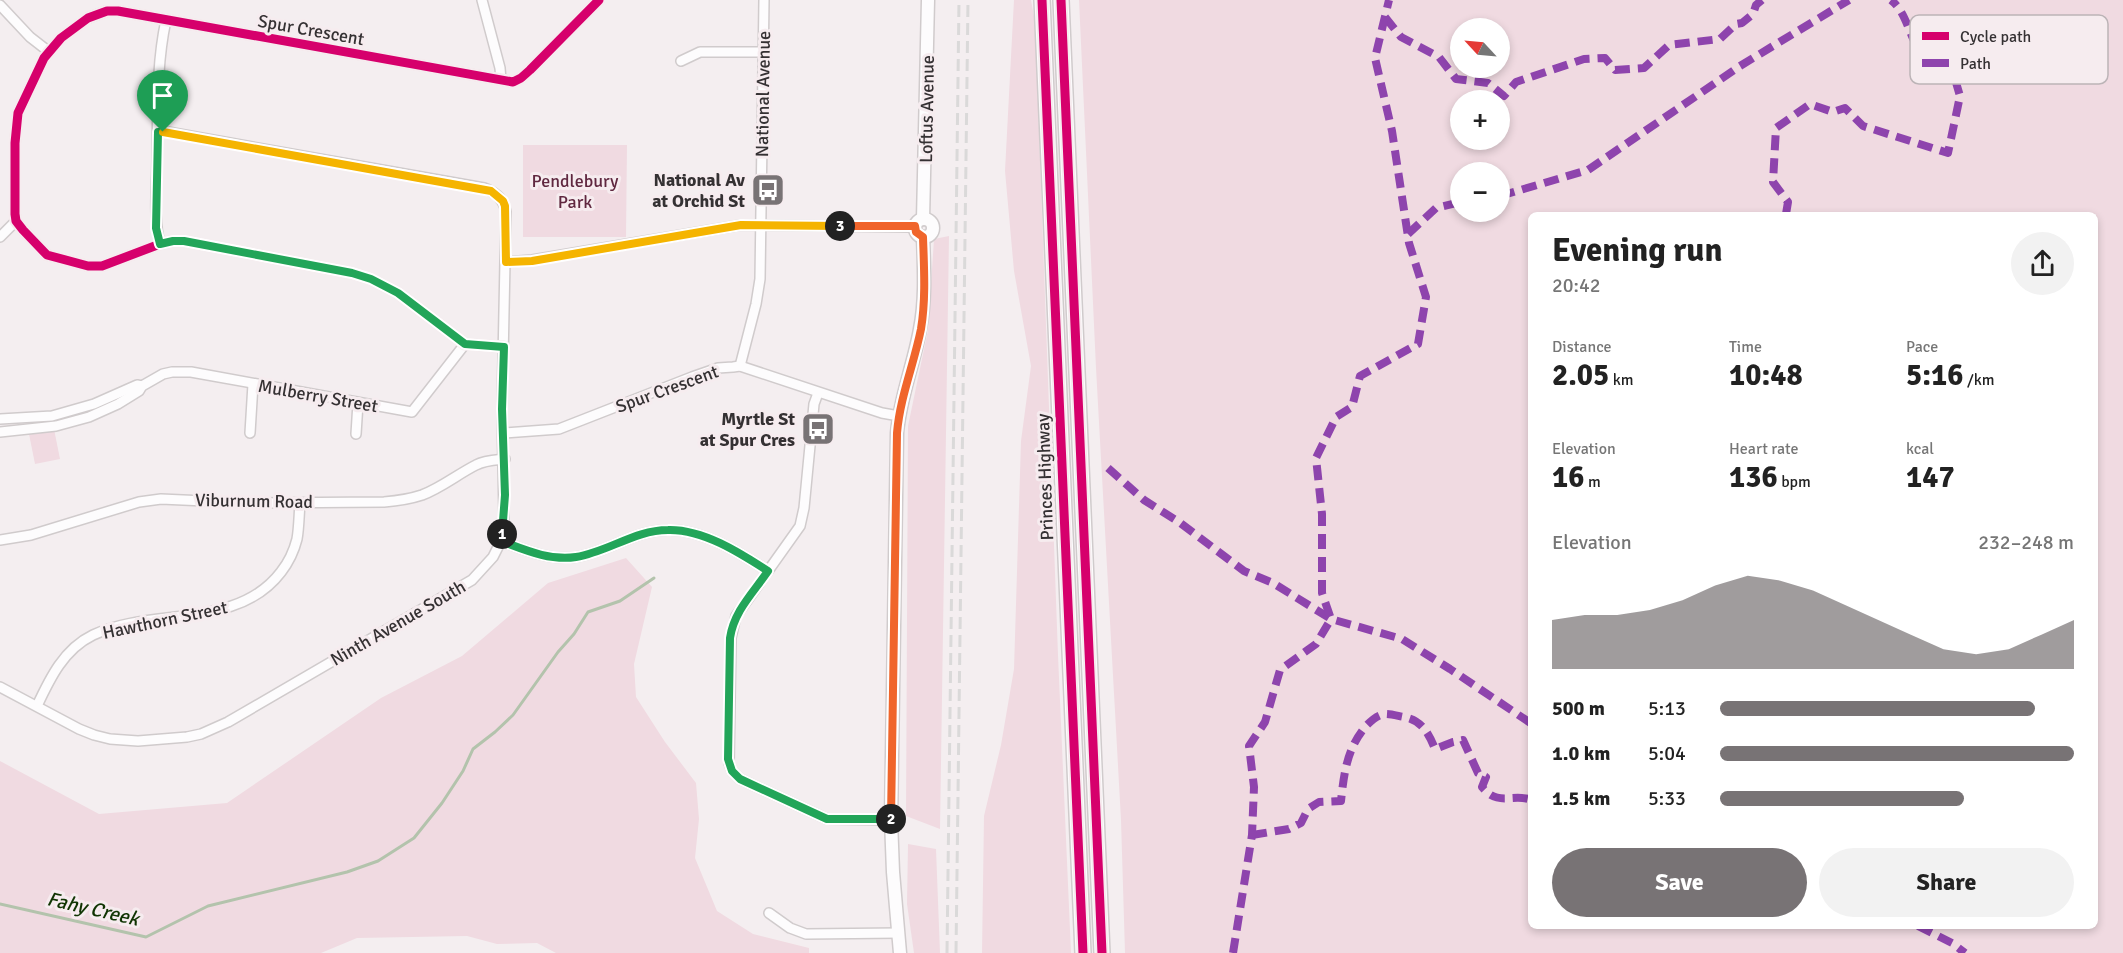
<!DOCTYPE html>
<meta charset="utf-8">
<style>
body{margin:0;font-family:Signika,sans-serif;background:#f2f2f2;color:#222;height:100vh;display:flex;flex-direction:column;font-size:22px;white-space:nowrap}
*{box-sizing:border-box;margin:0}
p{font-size:20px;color:#767676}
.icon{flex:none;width:33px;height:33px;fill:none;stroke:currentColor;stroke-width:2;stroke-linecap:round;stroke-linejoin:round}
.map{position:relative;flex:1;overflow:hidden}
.details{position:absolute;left:1528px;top:212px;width:570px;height:717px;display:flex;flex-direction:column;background:#fff;border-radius:9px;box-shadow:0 3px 9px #0003}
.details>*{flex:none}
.needle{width:39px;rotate:296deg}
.tools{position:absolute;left:1450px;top:18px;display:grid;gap:12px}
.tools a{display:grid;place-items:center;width:60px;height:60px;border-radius:50%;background:#fff;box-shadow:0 3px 9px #0003;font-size:30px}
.pin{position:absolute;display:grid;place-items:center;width:51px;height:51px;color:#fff;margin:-62px -26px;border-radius:50% 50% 50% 0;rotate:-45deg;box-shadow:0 0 6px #0007}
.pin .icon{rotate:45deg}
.km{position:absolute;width:30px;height:30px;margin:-15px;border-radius:50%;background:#222;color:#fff;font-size:16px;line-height:30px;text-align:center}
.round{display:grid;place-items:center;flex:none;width:63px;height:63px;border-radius:32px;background:#f2f2f2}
.overview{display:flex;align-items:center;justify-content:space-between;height:102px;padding:0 24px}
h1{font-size:33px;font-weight:800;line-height:45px}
.stats{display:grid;grid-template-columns:repeat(3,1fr);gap:9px;height:102px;padding:6px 24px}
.stats div{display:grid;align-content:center}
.stats b{font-size:30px;font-weight:800}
.stats small{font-size:16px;font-weight:400}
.stats p{font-size:16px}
.chart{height:168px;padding:12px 24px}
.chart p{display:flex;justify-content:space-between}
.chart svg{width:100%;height:108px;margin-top:6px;fill:#787375;opacity:.7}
.primary-button{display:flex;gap:12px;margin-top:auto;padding:12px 24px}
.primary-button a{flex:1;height:69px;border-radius:36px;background:#787375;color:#fff;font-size:24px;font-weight:800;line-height:69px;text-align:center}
.primary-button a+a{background:#f2f2f2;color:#222}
ul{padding:0 24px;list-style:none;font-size:20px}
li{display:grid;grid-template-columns:96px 72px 1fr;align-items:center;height:45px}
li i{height:15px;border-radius:8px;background:#787375}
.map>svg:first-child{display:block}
.green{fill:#f0dae1;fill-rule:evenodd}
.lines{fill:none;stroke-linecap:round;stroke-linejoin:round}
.stream{stroke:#b3c3ac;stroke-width:3}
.minor-casing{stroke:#d0cbcc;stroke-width:12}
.tertiary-casing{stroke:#d0cbcc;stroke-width:15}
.trunk-casing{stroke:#d0cbcc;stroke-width:18}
.minor{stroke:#fdfcfd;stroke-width:9}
.tertiary{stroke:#fdfcfd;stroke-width:12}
.trunk{stroke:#fdfcfd;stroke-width:15}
.rail{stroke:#dad9d9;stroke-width:3;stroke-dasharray:12 6;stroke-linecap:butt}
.quiet{stroke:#8e44ad;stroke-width:8;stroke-dasharray:15 8;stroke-linecap:butt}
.cycleway-casing{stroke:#f6ecef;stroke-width:13}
.cycleway{stroke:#d6006c;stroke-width:9}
.split-1-casing{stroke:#fff;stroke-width:12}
.split-2-casing{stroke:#fff;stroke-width:12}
.split-3-casing{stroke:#fff;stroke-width:12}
.split-4-casing{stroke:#fff;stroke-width:12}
.split-1{stroke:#22a559;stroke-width:8}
.split-2{stroke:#22a559;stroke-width:8}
.split-3{stroke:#f0652b;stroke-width:8}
.split-4{stroke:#f5b400;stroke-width:8}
.labels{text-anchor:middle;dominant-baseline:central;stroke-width:6;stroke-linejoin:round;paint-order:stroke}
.street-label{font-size:18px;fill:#353133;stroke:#f6ecef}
.poi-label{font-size:18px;font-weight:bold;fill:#353133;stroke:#f6ecef;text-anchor:end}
.park-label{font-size:18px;fill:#602840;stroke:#f6ecef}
.water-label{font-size:20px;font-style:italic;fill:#103503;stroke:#f6ecef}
.key{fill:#f6ecef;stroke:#bcb4b7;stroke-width:1.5}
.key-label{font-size:16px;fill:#353133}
</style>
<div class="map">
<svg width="2123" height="953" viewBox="0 0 2123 953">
<rect width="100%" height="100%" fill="#f4eef0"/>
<g class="green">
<polygon points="1014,0 1031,0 1035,22 1058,655 1071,953 982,953 984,816 1001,745 1014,669 1021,441 1031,366 1014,271 1005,171"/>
<path d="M1079 0H2123V953H1125L1121 820 1096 368ZM1461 28H1500V68H1461ZM1461 100H1500V140H1461ZM1500 172V212H1461V172ZM2096 214V926H1532V214Z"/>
<polygon points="523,145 627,145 626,237 523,237"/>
<polygon points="949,236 940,829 906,816 908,426 928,330 934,239"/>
<polygon points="54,429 60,459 35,464 29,434"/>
<polygon points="626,558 652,587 634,664 636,697 665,742 696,783 699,819 695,858 717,911 753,934 809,948 809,953 556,953 537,943 497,944 467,936 357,938 321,953 0,953 0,761 99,814 227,803 381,698 462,656 548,583"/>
<polygon points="908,844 936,849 940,953 914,953 907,904"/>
</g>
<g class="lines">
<polyline class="stream" points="0,904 146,937 208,906 347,872 378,861 414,838 442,803 463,771 473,749 495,732 513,715 558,652 574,634 588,612 620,601 654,578"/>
<defs>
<g id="minor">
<polyline points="482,0 500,68 501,80"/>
<polyline points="0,5 30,37 48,51"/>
<polyline points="681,61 700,52 763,52"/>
<polyline points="0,237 16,221"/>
<path d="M160 244C153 217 157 188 157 160 158 113 156 66 166 20"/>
<polyline points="506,262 532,260 741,225 915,227"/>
<polyline points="504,347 465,344 398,293 371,279 352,273 184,241 173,241 160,244 102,266 88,266 47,255 23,230 16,221 15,214 15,143 18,113 44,58 61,38 88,18 107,11 118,11 513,82 521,78 530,70 599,0"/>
<polyline points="740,366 756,304 760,279 764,0"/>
<polyline points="818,393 814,404 804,508 800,526 736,616 731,638 729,763 732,771 740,779 827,819 891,820"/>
<polyline points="0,419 52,416 94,404 137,385 142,386"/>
<polyline points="0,432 56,426 89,417 118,404 139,391 142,386 163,374 172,372 191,372 412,412 465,344"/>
<polyline points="250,433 253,384"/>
<polyline points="503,433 559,429 692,377 718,368 733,367 740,366 882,413 899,416"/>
<polyline points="356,434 358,403"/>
<path d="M0 540 31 535 139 502 161 499 249 503 384 502C396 501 410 499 422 495 441 488 458 474 476 465 485 460 495 460 505 459"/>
<path d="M501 541C525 550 550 561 576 557 608 552 635 530 668 530 703 529 740 553 768 571"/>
<path d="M0 687 79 729 94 735 110 739 138 741 187 737 201 734 228 722 472 580 493 557 501 541 504 518 502 409 506 212C504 199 495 192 484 188L168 132H158"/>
<path d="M37 706C50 678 64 649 93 635 152 607 237 630 281 572 288 563 294 551 297 539 299 528 299 515 300 503"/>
<polyline points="769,913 790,928 806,934 899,933"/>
</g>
<g id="tertiary">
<polyline points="923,219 928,0"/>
<circle cx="924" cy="228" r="9"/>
<path d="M900 953 893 872 891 820 897 433C900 397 914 364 920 329 926 299 924 267 923 237"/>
</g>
<g id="trunk">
<polyline points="1042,0 1083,953"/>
<polyline points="1061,0 1102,953"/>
</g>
</defs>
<use href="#minor" class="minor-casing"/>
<use href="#tertiary" class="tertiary-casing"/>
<use href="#trunk" class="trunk-casing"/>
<use href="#minor" class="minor"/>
<use href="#tertiary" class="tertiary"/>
<use href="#trunk" class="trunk"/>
<g class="rail">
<polyline points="947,953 959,0"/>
<polyline points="956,953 968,0"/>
</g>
<g class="quiet">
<polyline points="1385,17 1401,37 1439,57 1456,79 1488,83 1504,96 1516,82 1584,59 1605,58 1615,70 1644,68 1669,45 1720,39 1736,24 1742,23 1753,14 1756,5 1762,0"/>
<polyline points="1500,196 1588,170 1740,66 1849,0"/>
<path d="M1786 214 1788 202 1773 182 1776 128 1810 104 1833 112 1845 108 1863 126 1948 153 1960 96 1952 69C1945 67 1934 65 1929 61 1909 46 1910 15 1891 0"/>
<polyline points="1408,234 1436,208 1461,202"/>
<polyline points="1108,468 1144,500 1179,522 1244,571 1273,583 1331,619 1402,639 1450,669 1532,724"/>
<path d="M1252 835 1289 829 1301 823 1308 809 1319 802 1341 801C1344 773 1347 748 1366 726 1371 721 1377 715 1385 714 1391 714 1398 716 1404 717 1422 720 1429 734 1435 749L1453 742 1463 740 1478 773 1486 777 1482 787C1498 807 1512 793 1532 800"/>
<polyline points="1918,926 1952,943 1965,953"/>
<polyline points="1233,953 1252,835 1254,787 1249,746 1265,722 1280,670 1316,644 1331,619 1322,593 1322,514 1316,458 1336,417 1352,407 1360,376 1418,344 1426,297 1409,243 1392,131 1375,58 1389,0"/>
</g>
<defs>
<g id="cycleway">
<polyline points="1042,0 1083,953"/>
<polyline points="1061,0 1102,953"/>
<polyline points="504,347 465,344 398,293 371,279 352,273 184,241 173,241 160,244 102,266 88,266 47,255 23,230 16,221 15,214 15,143 18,113 44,58 61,38 88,18 107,11 118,11 513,82 521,78 530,70 599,0"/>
</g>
</defs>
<use href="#cycleway" class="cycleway-casing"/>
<use href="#cycleway" class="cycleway"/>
</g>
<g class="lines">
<defs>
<polyline id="split-1" points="163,132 158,132 156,228 160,244 173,241 184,241 352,273 371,279 398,293 465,344 504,347 502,409 505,495 502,534"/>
<path id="split-2" d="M502 534 501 541C525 550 550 561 576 557 608 552 635 530 668 530 703 529 740 553 768 571 753 593 734 611 730 638L728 759 732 771 740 779 827 819H891"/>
<path id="split-3" d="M840 226H915L916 232 923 237C924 267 926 299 921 329 914 364 900 397 897 433L891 819"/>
<polyline id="split-4" points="163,132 491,191 503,201 505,206 506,262 532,261 741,225 840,226"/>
</defs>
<use href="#split-1" class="split-1-casing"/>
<use href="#split-2" class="split-2-casing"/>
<use href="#split-3" class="split-3-casing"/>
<use href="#split-4" class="split-4-casing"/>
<use href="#split-1" class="split-1"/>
<use href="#split-2" class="split-2"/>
<use href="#split-3" class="split-3"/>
<use href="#split-4" class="split-4"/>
</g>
<defs>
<symbol id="bus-square" viewBox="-11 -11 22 22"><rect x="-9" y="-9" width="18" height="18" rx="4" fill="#787375" stroke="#f6ecef"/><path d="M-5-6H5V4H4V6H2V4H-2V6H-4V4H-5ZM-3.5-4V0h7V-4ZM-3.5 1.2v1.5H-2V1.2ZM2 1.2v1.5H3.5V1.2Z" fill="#fff"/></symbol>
</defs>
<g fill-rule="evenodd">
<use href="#bus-square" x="749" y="171" width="38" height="38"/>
<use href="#bus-square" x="799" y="410" width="38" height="38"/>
</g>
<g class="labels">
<g class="street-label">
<text transform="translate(311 30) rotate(10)">Spur Crescent</text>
<text transform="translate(763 94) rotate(-89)">National Avenue</text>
<text transform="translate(927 109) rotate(-89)">Loftus Avenue</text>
<text transform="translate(667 389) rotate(-20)">Spur Crescent</text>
<text transform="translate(318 396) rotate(10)">Mulberry Street</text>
<text transform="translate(1045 477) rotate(-92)">Princes Highway</text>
<text transform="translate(254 501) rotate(1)">Viburnum Road</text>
<text transform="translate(165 620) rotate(-12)">Hawthorn Street</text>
<text transform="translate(398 623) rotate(-30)">Ninth Avenue South</text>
</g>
<g class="poi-label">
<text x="745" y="180">National Av<tspan x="745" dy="21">at Orchid St</tspan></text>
<text x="795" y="419">Myrtle St<tspan x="795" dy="21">at Spur Cres</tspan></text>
</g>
<g class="park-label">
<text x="575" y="181">Pendlebury<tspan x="575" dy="21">Park</tspan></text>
</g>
<g class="water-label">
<text transform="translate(93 909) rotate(13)">Fahy Creek</text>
</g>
</g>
<rect x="1910" y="15" width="198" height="69" rx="9" class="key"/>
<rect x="1922" y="32" width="27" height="8" fill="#d6006c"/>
<rect x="1922" y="59" width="27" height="8" fill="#8e44ad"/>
<g class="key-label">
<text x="1960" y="42">Cycle path</text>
<text x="1960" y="69">Path</text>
</g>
</svg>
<div class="tools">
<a><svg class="needle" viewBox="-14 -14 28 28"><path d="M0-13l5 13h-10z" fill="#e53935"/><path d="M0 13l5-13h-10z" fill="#767676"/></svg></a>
<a>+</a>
<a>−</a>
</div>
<div class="pin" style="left:163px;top:132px;background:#1e9e55"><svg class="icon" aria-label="arrive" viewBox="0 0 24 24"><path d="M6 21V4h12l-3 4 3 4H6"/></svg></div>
<b class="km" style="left:502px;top:534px">1</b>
<b class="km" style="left:891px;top:819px">2</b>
<b class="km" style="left:840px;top:226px">3</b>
<section class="details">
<div class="overview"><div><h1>Evening run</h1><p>20:42</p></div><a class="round"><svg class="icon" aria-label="share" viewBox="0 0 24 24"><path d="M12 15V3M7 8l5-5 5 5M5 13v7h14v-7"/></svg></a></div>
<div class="stats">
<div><p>Distance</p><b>2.05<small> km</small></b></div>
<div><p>Time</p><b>10:48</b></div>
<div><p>Pace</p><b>5:16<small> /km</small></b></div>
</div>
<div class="stats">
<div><p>Elevation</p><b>16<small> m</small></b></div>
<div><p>Heart rate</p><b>136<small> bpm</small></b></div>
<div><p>kcal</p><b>147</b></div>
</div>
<div class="chart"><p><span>Elevation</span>232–248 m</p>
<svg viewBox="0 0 160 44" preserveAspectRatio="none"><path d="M0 44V24L10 22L20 22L30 20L40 16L50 10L60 6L70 8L80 12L90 18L100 24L110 30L120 36L130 38L140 36L150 30L160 24V44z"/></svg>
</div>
<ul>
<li><b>500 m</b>5:13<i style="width:89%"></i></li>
<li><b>1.0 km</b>5:04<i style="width:100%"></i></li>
<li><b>1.5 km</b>5:33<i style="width:69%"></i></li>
</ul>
<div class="primary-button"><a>Save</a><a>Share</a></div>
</section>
</div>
